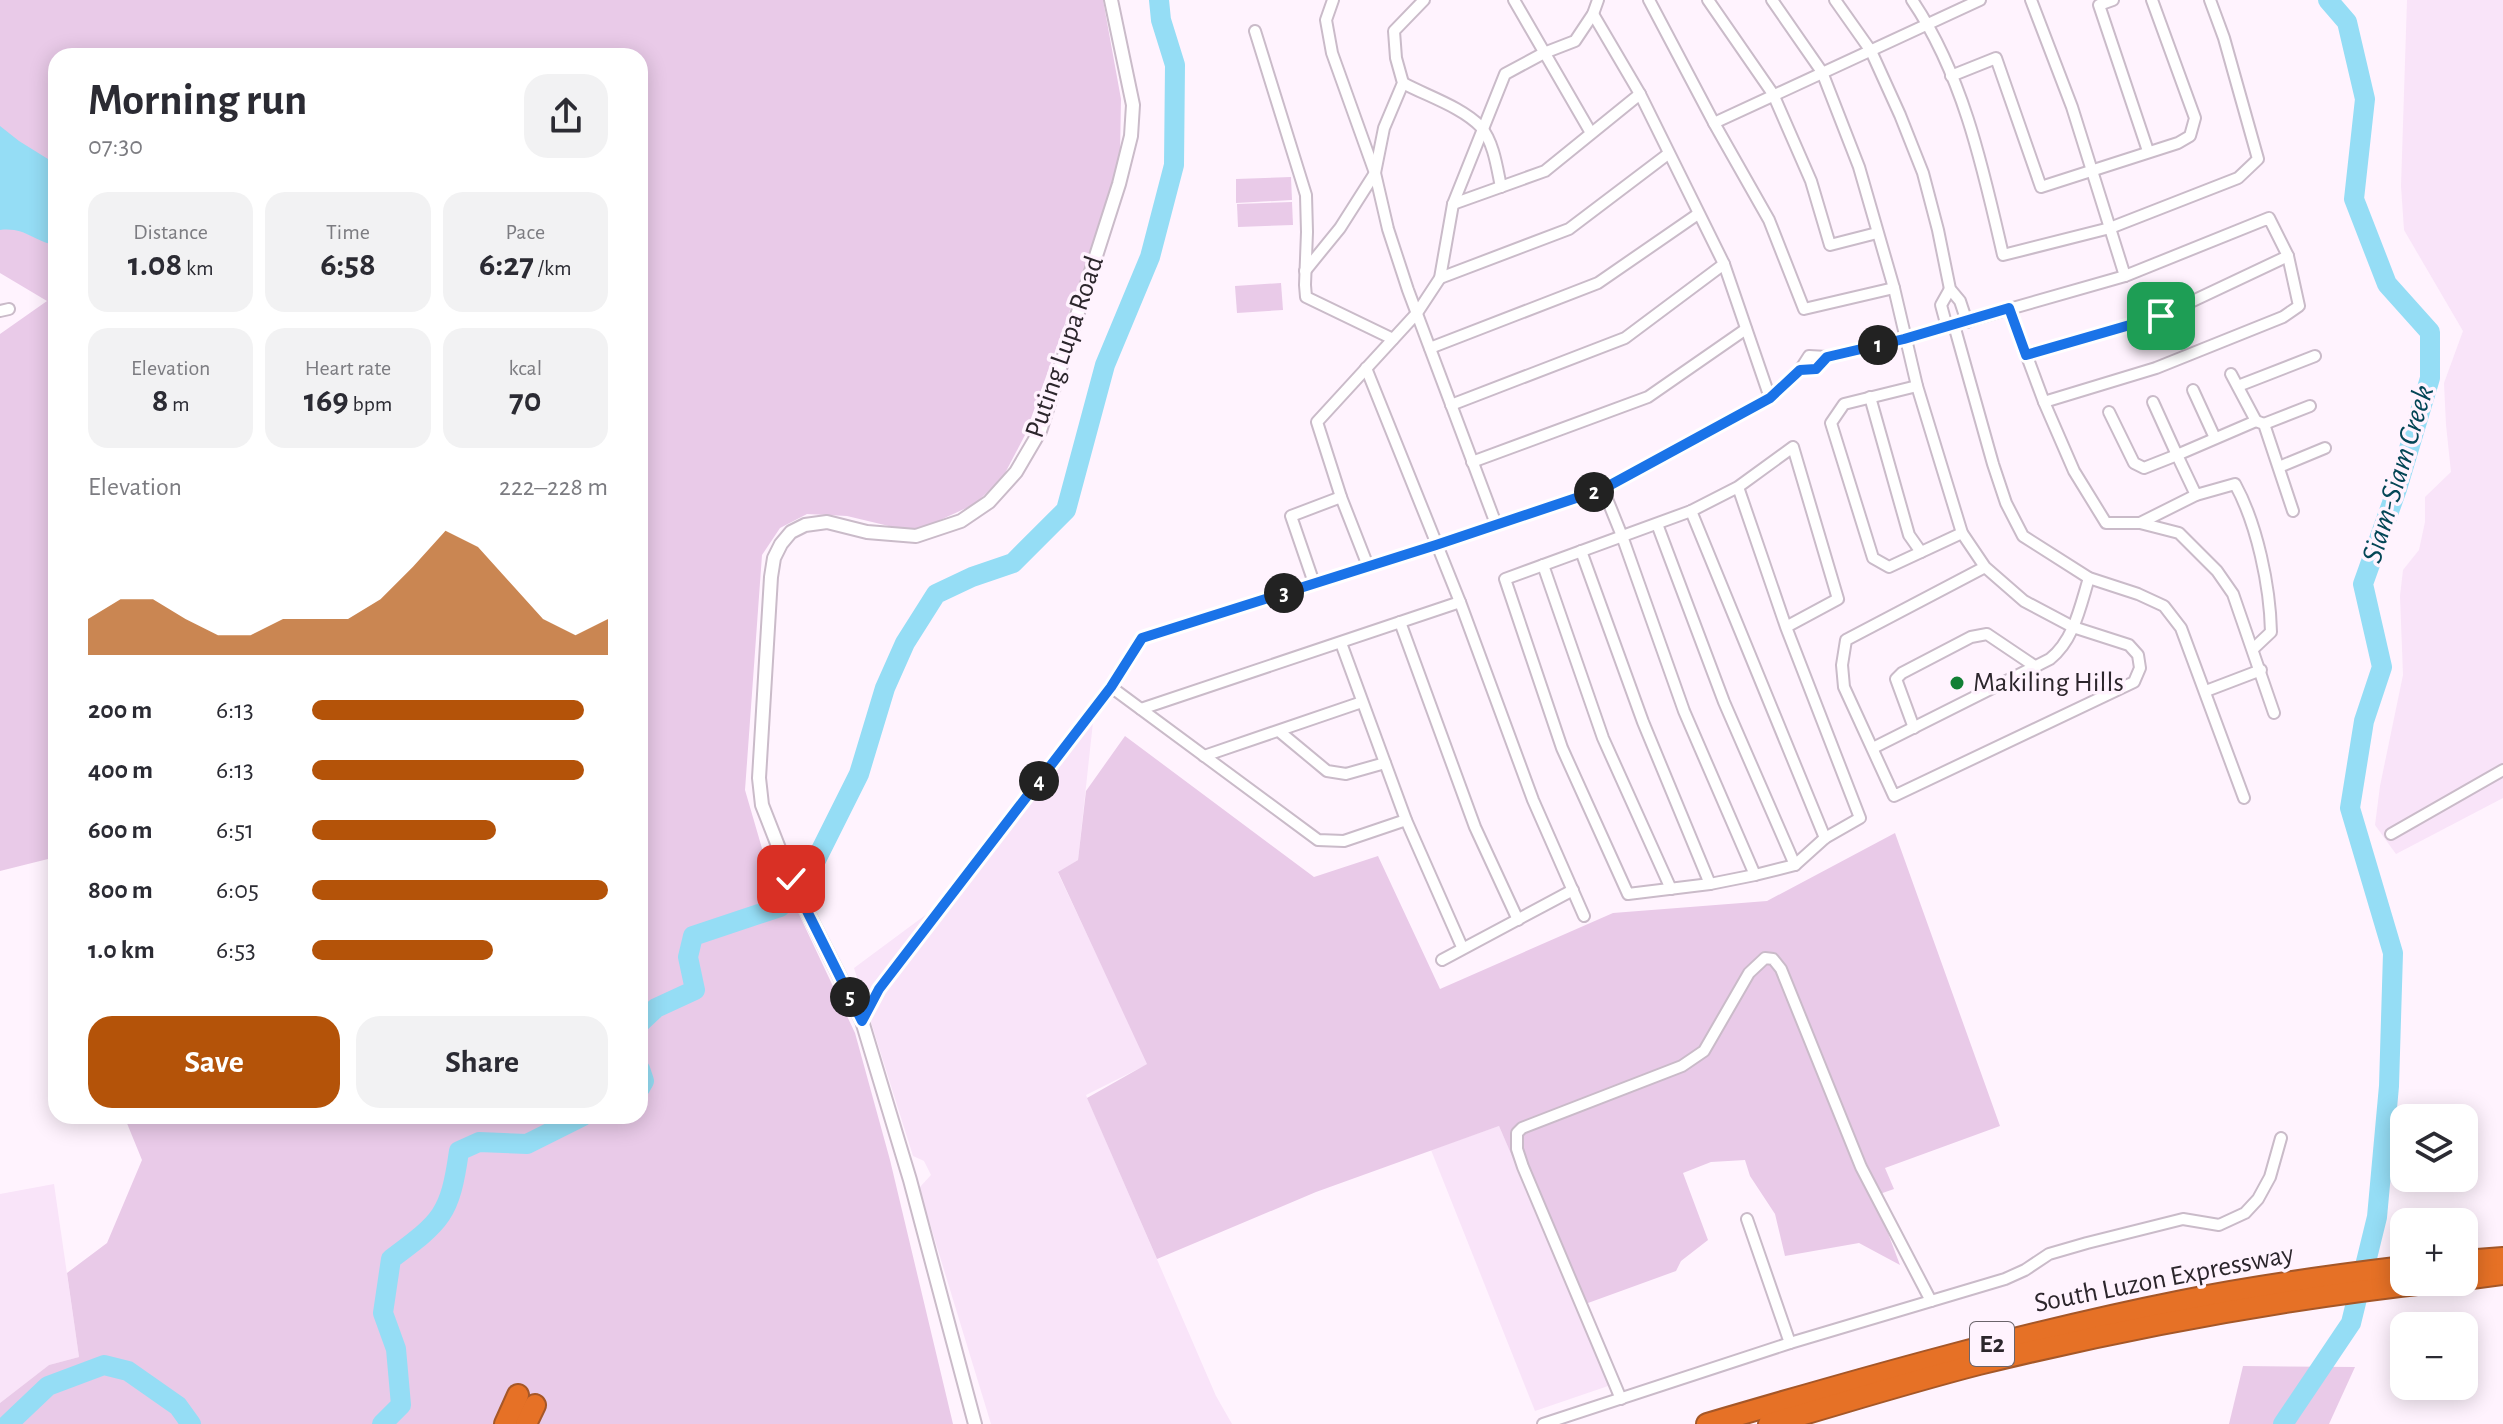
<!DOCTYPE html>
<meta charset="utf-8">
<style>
body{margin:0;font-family:"Alegreya Sans",sans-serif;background:#f2f2f3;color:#2b2b33;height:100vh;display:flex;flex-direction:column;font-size:30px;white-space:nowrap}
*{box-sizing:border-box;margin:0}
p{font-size:26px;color:#7c7c81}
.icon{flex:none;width:44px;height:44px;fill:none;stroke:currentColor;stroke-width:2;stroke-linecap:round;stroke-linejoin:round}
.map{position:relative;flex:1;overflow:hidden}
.panel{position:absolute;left:48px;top:48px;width:600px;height:1076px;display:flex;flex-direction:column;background:#fff;border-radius:24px;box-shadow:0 4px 20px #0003}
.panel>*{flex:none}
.tools{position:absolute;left:2390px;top:1104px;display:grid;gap:16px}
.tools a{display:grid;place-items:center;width:88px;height:88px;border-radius:16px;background:#fff;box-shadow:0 4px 20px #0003;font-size:40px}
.pin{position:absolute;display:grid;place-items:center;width:68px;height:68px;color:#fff;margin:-34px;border-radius:16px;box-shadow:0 4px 12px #0006}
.km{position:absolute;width:40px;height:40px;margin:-20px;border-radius:50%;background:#222;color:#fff;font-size:22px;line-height:40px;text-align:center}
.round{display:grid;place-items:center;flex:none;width:84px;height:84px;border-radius:24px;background:#f2f2f3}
.overview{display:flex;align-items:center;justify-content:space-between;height:136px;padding:0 40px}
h1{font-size:44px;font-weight:700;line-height:60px}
.figures{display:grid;grid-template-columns:repeat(3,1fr);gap:12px;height:136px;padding:8px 40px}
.figures div{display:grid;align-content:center;border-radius:20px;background:#f2f2f3;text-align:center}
.figures b{font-size:34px;font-weight:700}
.figures small{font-size:22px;font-weight:400}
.figures p{font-size:22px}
.chart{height:224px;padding:16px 40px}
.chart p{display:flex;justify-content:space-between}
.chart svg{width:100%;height:144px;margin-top:8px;fill:#b45309;opacity:.7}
.button{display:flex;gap:16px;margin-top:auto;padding:16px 40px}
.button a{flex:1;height:92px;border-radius:24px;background:#b45309;color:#fff;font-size:32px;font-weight:700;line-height:92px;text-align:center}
.button a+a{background:#f2f2f3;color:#2b2b33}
ul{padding:0 40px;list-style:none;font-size:26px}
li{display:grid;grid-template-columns:128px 96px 1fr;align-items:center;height:60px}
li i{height:20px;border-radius:10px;background:#b45309}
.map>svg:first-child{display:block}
.built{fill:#f9e4f9}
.green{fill:#e9cae8}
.water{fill:#95ddf5}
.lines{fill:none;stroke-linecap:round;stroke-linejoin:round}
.river{stroke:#95ddf5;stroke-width:20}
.minor-casing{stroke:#cabbc9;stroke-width:14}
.tertiary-casing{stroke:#cabbc9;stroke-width:16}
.motorway-casing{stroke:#a55728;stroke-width:24}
.minor{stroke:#fff;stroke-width:10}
.tertiary{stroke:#fff;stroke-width:12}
.motorway{stroke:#e67126;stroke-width:20}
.route-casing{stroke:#fff;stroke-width:16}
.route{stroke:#1a73e8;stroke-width:10}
.poi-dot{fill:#127f35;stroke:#fff3fe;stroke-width:3}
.labels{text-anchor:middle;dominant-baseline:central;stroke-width:7;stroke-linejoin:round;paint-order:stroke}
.shield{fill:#fff3fe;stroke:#6b646b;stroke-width:2}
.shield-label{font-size:26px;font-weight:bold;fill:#2c262c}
.street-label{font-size:28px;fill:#2c262c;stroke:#fff3fe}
.poi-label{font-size:28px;fill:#2c262c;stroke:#fff3fe;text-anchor:start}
.water-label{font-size:30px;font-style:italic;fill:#034656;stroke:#fff3fe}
</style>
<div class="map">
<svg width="2503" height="1424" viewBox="0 0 2503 1424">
<rect width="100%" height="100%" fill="#fff3fe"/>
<g class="built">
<polygon points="2407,0 2503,0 2503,798 2396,854 2375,825 2380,786 2403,675 2400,596 2403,570 2419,550 2425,522 2425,497 2451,472 2446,425 2444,383 2463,331 2404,230 2401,186"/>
<polygon points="1094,713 1078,860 1058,873 1148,1064 1086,1095 1216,1396 1232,1424 991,1424 919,1188 931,1175 924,1161 913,1156 854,968 970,882"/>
<polygon points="1499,1126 1611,1385 1535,1411 1431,1150"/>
<polygon points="54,1184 79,1357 49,1365 0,1403 0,1194"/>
</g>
<g class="green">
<polygon points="0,0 1103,0 1121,99 1120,154 1098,232 1025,435 1003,477 975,504 914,532 847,516 807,514 780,528 762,555 745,790 770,876 781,876 855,1033 890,1160 953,1424 0,1424 0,1403 49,1365 79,1357 67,1273 107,1243 142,1160 124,1116 640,1116 640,56 56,56 56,857 0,871 0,334 47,301 0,273"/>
<polygon points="1291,177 1292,200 1236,203 1236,179"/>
<polygon points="1292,202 1293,225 1238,227 1237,204"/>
<polygon points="1281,283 1283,310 1237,313 1235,286"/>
<polygon points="1125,736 1314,877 1378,856 1440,989 1613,913 1767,901 1895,833 2000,1126 1885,1168 1894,1189 1874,1196 1900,1265 1859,1243 1785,1256 1775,1214 1750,1176 1745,1160 1711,1162 1683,1173 1708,1240 1681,1261 1676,1271 1577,1307 1499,1126 1316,1192 1157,1259 1087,1098 1147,1064 1058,872 1078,860 1086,791"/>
<polygon points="2243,1366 2355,1367 2329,1424 2229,1424"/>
</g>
<path class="water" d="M0 126 19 141 56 164V245C33 242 27 227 0 230Z"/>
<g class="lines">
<g class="river">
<polyline points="640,1023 656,1008 695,990 688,957 693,936 780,907 814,864 859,774 885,688 905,643 936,594 972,577 1013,563 1066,510 1105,365 1150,257 1174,165 1175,65 1161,20 1159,0"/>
<polyline points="640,1069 644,1081 640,1088"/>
<polyline points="8,1424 48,1386 104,1365 128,1371 178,1406 191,1424"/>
<path d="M382 1424 401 1405 396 1349 383 1313 391 1259C442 1221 450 1215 459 1151L479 1142 527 1144 583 1116"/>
<polyline points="2283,1424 2351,1323 2377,1217 2389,1086 2393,953 2350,808 2364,721 2382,667 2363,584 2397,489 2430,378 2430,332 2387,284 2354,199 2365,99 2347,22 2328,0"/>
</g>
<defs>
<g id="minor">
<polyline points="1333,0 1326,20 1332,53 1375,173 1388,229 1408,290 1496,524"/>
<polyline points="1514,0 1591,133"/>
<polyline points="1649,0 1714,123 1769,220 1804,309 1894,288"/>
<polyline points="1708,0 1773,94 1811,181 1830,245 1877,233"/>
<polyline points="1772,0 1822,72 1859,167 1894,288 1917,386 1962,533 1985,567 2024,601 2073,627 2129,645 2138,655 2140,668 2134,682 1894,796 1844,687 1842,665 1846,640 1985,567"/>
<polyline points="1835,0 1871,51 1900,115 1923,173 1938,230 1950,289 1960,301 1967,322"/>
<path d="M1912 0C1963 75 1983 168 2003 255L2110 228 2238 178 2258 159 2224 38 2210 0"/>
<polyline points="2031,0 2072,107 2125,276"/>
<polyline points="2113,0 2099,5 2148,151"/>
<polyline points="1593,14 1640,94 1724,264 1770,398"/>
<polyline points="1255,31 1306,195 1307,232 1305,285 1306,297 1393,339"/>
<polyline points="1951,76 1996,58 2041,187 2178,143 2190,136 2195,118 2152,0"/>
<path d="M1403 83C1427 96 1462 107 1481 127 1494 143 1497 168 1501 187"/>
<polyline points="1714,123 1980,0"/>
<polyline points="1453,204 1545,171 1640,94"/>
<polyline points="1305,271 1340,228 1375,173 1384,128 1403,83 1396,58 1394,31 1424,0"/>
<polyline points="1440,278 1569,229 1668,154"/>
<polyline points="2009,308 2044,402 2074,471 2106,523 2140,523 2179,533 2217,571 2233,594 2274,713"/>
<polyline points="0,311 9,309"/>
<polyline points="1954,325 1993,464 2006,503 2023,536 2089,578 2138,594 2164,606 2181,628 2244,798"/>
<polyline points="1947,327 1941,305 1950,289"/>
<polyline points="1430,348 1598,283 1698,214"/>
<polyline points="2026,355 2161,316 2288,256"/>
<polyline points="1366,368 1460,602 1533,800 1584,916"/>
<polyline points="1800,370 1816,369 1827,357"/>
<polyline points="1917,386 1844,404 1831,423 1873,558 1889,567 1962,533"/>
<polyline points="2238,386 2315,356"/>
<polyline points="2193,390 2215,438"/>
<polyline points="1870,397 1909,535 1921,552"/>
<polyline points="2153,402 2177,455 2256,421 2231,374"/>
<polyline points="1451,405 1625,338 1724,264"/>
<polyline points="2109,412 2134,463 2144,468 2177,455 2196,495"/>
<polyline points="2256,421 2264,424 2293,511"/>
<polyline points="2264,424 2310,406"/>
<polyline points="1472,462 1648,397 1746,329"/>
<polyline points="2279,467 2325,448"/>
<polyline points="1738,487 1786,627 1860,818 1825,838 1795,865 1755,875 1710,884 1628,894 1562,748 1505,579 1691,511 1738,487 1793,447 1838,599 1786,627"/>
<polyline points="1603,489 1622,536 1684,711 1755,875"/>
<polyline points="1691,511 1825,838"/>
<path d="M2140 523 2196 495 2235 484C2257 524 2270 586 2271 632L2253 649"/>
<polyline points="1657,524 1724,702 1795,865"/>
<polyline points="1581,551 1643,722 1710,884"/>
<polyline points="1543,565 1603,738 1671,889"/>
<polyline points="1368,566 1341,497 1317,422 1417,313 1440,278 1453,204 1505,74 1544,53 1575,41 1593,14 1598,0"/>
<polyline points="1314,583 1291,516 1341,497"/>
<polyline points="1400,622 1475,827 1518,920"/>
<polyline points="1341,643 1406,820 1462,947"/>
<polyline points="1111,687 1142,638 1436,545 1603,489 1770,398 1800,370 1809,356 1827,357 1904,339 2125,276 2269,218 2288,256 2299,306 2283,317 2156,368 2044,402"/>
<polyline points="2206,691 2261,670"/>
<polyline points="1141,709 1460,602"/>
<polyline points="1914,728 1896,679 1902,673 1971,637 1987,634 2036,667"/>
<polyline points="1280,732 1327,771 1346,774 1385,763"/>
<path d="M1873 748 2050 659C2074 640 2080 607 2089 578"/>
<polyline points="1204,756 1362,702"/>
<polyline points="2391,834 2503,770"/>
<polyline points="1442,960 1573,890"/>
<polyline points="862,1021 879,989 1111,687 1318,840 1344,841 1406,820"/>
<polyline points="1790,1343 2005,1279 2025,1270 2049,1254 2087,1243 2183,1219 2219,1225 2245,1213 2258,1199 2270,1177 2281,1138"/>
<polyline points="1621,1399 1523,1167 1517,1149 1517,1133 1522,1128 1682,1066 1704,1051 1749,973 1765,958 1773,959 1781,969 1861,1167 1931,1301"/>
<polyline points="1543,1424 1790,1343 1747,1219"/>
</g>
<polyline id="tertiary" points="975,1424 910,1180 862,1021 791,879 762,805 759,778 771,577 774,558 781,544 791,532 805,525 827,522 867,532 916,536 961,521 989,502 1016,472 1040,431 1119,184 1131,136 1133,105 1111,0"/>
<g id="motorway">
<polyline points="2464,1261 2503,1258"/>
<polyline points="2464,1279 2503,1274"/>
<polyline points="505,1424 518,1395"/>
<polyline points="526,1424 535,1405"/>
<path d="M1707 1424C1864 1378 2022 1333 2182 1301 2256 1286 2330 1276 2404 1267"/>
<path d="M1769 1424C1839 1404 1909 1382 1979 1364 2129 1327 2281 1299 2434 1282"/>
</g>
</defs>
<use href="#minor" class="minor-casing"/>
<use href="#tertiary" class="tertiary-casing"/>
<use href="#motorway" class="motorway-casing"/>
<use href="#minor" class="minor"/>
<use href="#tertiary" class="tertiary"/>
<use href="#motorway" class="motorway"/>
</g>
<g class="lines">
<defs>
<polyline id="route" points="791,879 862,1021 879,989 1111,687 1142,638 1436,545 1603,489 1770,398 1800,370 1816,369 1827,357 1904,339 2009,308 2026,355 2161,316"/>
</defs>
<use href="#route" class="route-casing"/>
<use href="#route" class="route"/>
</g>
<circle class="poi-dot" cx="1957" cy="683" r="8"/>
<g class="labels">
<rect class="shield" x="1970" y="1322" width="44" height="44" rx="6"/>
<g class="shield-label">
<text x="1992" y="1344">E2</text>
</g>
<g class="street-label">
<text transform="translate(1065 347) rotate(-71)">Puting Lupa Road</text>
<text transform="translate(2164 1279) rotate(-11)">South Luzon Expressway</text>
</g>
<g class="poi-label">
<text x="1973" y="683">Makiling Hills</text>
</g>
<g class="water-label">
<text transform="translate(2398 474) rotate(-73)">Siam-Siam Creek</text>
</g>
</g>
</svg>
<div class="tools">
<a><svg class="icon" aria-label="layers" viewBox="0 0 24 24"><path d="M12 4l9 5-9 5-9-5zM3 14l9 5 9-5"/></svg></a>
<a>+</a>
<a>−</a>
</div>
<div class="pin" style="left:2161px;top:316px;background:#1e9e55"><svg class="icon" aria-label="arrive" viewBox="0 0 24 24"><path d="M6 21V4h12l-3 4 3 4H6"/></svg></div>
<div class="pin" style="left:791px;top:879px;background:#d93025"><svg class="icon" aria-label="check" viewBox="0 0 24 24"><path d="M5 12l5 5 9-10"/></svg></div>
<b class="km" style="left:1878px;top:345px">1</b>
<b class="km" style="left:1594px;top:492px">2</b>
<b class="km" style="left:1284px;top:593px">3</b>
<b class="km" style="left:1039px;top:781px">4</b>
<b class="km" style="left:850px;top:997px">5</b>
<section class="panel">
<div class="overview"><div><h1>Morning run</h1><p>07:30</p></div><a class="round"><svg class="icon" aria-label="share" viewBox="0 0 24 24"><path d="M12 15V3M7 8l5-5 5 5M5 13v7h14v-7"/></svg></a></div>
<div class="figures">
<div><p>Distance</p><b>1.08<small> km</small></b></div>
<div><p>Time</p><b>6:58</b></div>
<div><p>Pace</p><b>6:27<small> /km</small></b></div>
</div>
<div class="figures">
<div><p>Elevation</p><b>8<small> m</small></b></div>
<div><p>Heart rate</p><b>169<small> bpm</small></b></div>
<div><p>kcal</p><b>70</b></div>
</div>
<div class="chart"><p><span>Elevation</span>222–228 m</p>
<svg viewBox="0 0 160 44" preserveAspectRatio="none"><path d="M0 44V33L10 27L20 27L30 33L40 38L50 38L60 33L70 33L80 33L90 27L100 17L110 6L120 11L130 22L140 33L150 38L160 33V44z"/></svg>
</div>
<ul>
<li><b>200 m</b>6:13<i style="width:92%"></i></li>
<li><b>400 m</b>6:13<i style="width:92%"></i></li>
<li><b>600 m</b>6:51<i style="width:62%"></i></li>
<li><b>800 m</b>6:05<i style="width:100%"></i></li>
<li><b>1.0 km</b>6:53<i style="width:61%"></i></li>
</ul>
<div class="button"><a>Save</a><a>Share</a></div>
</section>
</div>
